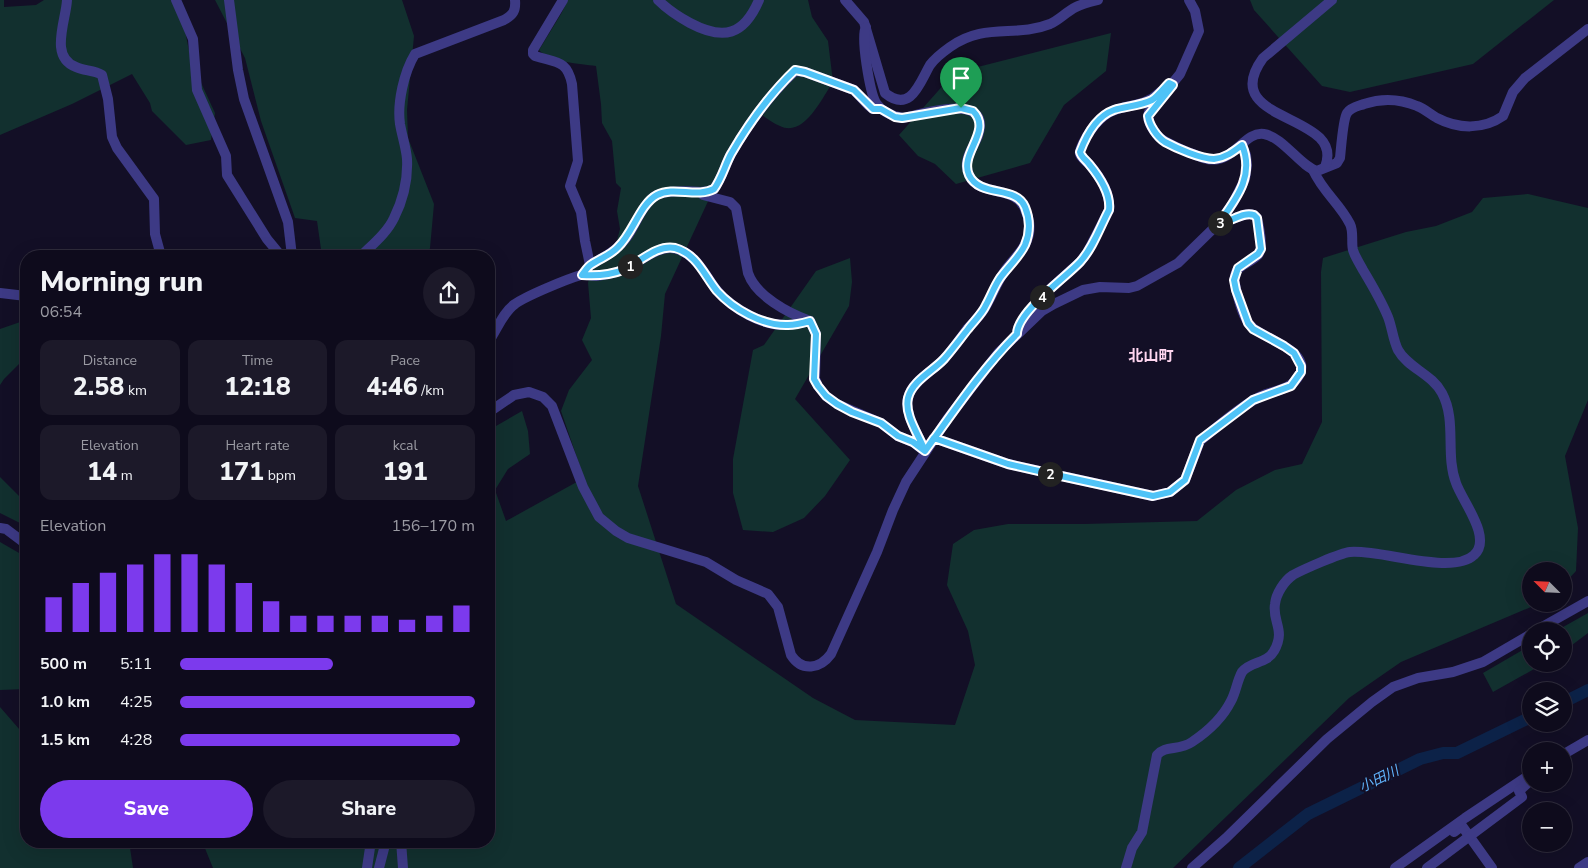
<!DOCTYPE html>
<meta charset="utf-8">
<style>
body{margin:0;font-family:"Nunito Sans","Noto Sans JP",sans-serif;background:#1c1929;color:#f1f3f6;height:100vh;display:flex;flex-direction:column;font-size:19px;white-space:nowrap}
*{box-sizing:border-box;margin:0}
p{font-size:16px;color:#9b9ba3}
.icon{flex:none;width:28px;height:28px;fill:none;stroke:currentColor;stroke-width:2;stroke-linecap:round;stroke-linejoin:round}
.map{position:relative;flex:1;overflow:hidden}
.sheet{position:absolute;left:20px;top:250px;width:475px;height:598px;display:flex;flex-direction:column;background:#0e0b1c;border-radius:20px;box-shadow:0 5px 20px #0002,0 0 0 1px #2e2b3b}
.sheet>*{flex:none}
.needle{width:32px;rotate:294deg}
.tools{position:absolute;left:1522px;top:562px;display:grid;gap:10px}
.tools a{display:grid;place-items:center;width:50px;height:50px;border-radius:50%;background:#0e0b1c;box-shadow:0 5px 20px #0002,0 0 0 1px #2e2b3b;font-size:25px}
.pin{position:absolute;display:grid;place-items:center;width:42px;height:42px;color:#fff;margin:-51px -21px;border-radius:50% 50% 50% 0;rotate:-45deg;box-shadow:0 0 5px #0007}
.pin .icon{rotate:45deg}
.km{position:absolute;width:25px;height:25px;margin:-12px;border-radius:50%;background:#222;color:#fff;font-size:14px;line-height:25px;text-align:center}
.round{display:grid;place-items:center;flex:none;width:52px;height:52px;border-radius:26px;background:#1c1929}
.overview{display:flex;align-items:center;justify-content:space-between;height:85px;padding:0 20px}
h1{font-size:28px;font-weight:800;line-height:38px}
.stats{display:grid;grid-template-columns:repeat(3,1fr);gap:8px;height:85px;padding:5px 20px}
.stats div{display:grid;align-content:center;border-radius:12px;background:#1c1929;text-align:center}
.stats b{font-size:25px;font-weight:800}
.stats small{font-size:14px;font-weight:400}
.stats p{font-size:14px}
.chart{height:140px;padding:10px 20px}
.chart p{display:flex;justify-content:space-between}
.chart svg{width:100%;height:90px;margin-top:5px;stroke:#7c3aed;stroke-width:6}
.primary-button{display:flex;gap:10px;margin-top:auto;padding:10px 20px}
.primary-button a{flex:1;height:58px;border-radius:30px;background:#7c3aed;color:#fff;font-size:20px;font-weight:800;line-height:58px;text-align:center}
.primary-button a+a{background:#1c1929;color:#f1f3f6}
ul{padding:0 20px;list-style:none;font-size:16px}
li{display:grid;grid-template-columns:80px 60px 1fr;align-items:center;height:38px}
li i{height:12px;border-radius:6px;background:#7c3aed}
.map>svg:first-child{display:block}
.green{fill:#12302f}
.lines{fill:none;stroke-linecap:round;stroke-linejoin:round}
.river{stroke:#0c2248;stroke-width:12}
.minor{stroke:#3d3a85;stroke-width:10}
.route-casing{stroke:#fff;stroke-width:10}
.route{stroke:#4fc3f7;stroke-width:6}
.labels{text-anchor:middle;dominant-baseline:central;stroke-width:4;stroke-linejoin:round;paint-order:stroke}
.water-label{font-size:14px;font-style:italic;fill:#62b6ff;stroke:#130f26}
.quarter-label{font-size:15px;font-weight:bold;fill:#ffd6f0;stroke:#130f26}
</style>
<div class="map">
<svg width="1588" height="868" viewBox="0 0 1588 868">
<rect width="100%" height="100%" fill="#130f26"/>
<g class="green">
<polygon points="0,0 4,0 4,7 36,5 44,0 179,0 191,61 215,113 211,140 186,145 152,111 150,103 132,74 72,104 0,135"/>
<polygon points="215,0 402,0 414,36 407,110 408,138 434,204 430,248 427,256 322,256 317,221 295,218 261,121 245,58"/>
<path d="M568 0H808L812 17 828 41 833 82C822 98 804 138 780 126 772 123 764 116 756 111L736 141 665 294 661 336 638 486 676 604 813 698 855 720 955 725 975 665 968 631 947 585 953 544 974 530 1008 524H1084L1197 521 1236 490 1275 470 1302 464 1322 422 1321 272 1323 258 1406 232 1436 226 1472 212 1483 198 1528 194 1588 208V400L1565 456 1578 528 1576 571 1564 584V571H1531V604H1538L1401 662 1349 698 1173 868H213L202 841H489V430L522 411 528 431 530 454 508 469 495 490 506 521 584 478 561 411 569 390 592 360 582 340 591 318 588 283 591 269 613 255 620 229 617 211 621 188 616 183 612 141 602 123 601 104 596 66C580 64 550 62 539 50L561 14Z"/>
<polygon points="1250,0 1554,0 1473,64 1350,92 1322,86 1254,10"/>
<polygon points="1111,33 1106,71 1064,105 1030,163 956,184 935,164 918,156 899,135 954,73"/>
<polygon points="850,258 852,282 849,306 795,399 850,460 825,496 804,518 773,532 743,530 733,493 733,459 753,350 764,345 816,271"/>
<polygon points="26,320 26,357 4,379 0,385 0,329"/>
<polygon points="0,477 26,503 26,526 0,513"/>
<polygon points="0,542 26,557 26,689 0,690"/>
<polygon points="1588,613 1588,633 1564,651 1564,631 1556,631"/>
<polygon points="1531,645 1531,664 1543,664 1493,692 1483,673"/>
<polygon points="0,707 26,737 26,841 129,841 133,868 0,868"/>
</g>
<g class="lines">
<g class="river">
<polyline points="1564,702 1588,690"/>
<polyline points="1239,868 1308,814 1420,759 1443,753 1457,753 1531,717"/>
</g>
<g class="minor">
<path d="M67 0C66 21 49 57 76 67 84 71 94 70 102 75L108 99 112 137 117 148 154 199 155 234 161 256"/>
<polyline points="176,0 193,39 197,90 226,156 227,175 267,239 281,256"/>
<polyline points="229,0 238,70 244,99 288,222 292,256"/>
<path d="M563 0 533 50V54L535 56C557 63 567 60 572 84L578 161 570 186 581 212 585 241 590 265 588 268"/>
<path d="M658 0C667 9 679 17 690 23 724 41 744 35 759 0"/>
<path d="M845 0 864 22 885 93C911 114 920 82 930 65 935 58 943 52 950 47 985 22 1015 38 1050 24 1059 20 1066 12 1076 7 1082 4 1090 2 1098 0"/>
<path d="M1189 0 1195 11 1199 31 1180 74 1149 112C1146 121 1153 130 1158 136 1165 143 1176 146 1185 151 1192 153 1199 157 1207 159 1235 164 1243 131 1264 134 1283 137 1301 167 1317 171L1337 163 1340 158C1341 149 1343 119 1347 113 1351 107 1359 106 1364 104 1382 98 1400 99 1417 106 1425 109 1430 114 1437 118 1458 129 1483 130 1503 116L1513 92 1525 78 1588 29"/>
<path d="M866 27C860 35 870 93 876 103 882 112 892 116 903 118 923 114 993 91 978 136 974 146 965 157 967 168 972 201 1017 181 1026 212 1029 218 1030 227 1029 234 1026 249 1012 260 1004 272 997 283 993 294 986 306 982 314 974 322 967 329 960 339 952 350 944 359 933 371 912 381 908 398 904 415 919 435 925 451"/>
<path d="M1325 167C1347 112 1215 124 1263 58L1332 0"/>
<path d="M701 192 709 191 714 189C722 178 725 165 731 154 749 123 769 95 795 71L805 72 854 90 868 105 873 109H881"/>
<path d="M361 256C372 245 387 233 394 218 403 200 408 179 407 159 406 147 402 136 400 124 397 103 404 72 415 54L504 20C513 15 516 11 515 0"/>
<path d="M590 265C604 257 618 250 627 237 636 224 642 205 655 196 664 190 690 191 701 192L703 195 730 202 736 208 748 273C756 296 788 313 810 321"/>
<polyline points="0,293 26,296"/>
<path d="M1019 326 1050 289 1080 262 1087 253 1109 210C1111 194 1100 177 1090 165 1087 162 1081 158 1080 154 1079 150 1082 146 1083 143 1090 130 1100 115 1115 110 1132 104 1146 106 1160 92"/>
<path d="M489 341C497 330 503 312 515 304 526 296 567 279 581 275 585 274 591 276 596 276 606 275 616 273 625 269 642 261 660 242 680 250 697 257 705 274 715 288 728 305 753 320 773 324 785 326 798 324 810 321L816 334 815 379 818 386 826 396 837 404 881 423 898 436 913 442 924 451"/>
<path d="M489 412 514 395 529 392 543 397 552 406 583 487 599 517 616 531 628 538 706 562 736 580 768 594 778 607 791 655C802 672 820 669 831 654L877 552 893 510 906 482 948 418 999 352 1042 311 1054 304 1083 290 1100 287 1129 288 1137 286 1178 263 1219 223 1233 203 1245 179 1247 165 1246 155 1242 145"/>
<path d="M934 438 1008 464 1153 496 1170 492 1185 480 1200 441C1217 427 1245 402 1266 394 1279 390 1293 388 1300 374 1310 350 1264 339 1252 327 1243 319 1239 301 1236 289 1230 264 1245 268 1258 255 1264 248 1259 226 1257 218L1254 215C1242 211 1231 223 1219 223"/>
<polyline points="0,528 6,529 26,544"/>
<polyline points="1535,631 1588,601"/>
<polyline points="1564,754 1588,740"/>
<polyline points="1454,832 1462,826 1492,868"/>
<polyline points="401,841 403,868"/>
<polyline points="367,868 371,841"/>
<polyline points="379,868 386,841"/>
<path d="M1126 868 1132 848 1142 832 1157 755C1165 745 1179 751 1192 742 1207 732 1223 717 1231 701 1236 692 1237 681 1242 672 1250 661 1267 664 1274 651 1286 630 1272 622 1275 604 1276 594 1284 581 1293 575 1302 570 1340 553 1350 552 1381 549 1452 576 1474 555 1493 538 1462 501 1456 483 1445 454 1457 421 1442 393 1432 374 1408 368 1398 350 1393 340 1392 327 1388 317 1381 300 1372 285 1363 270 1360 264 1355 257 1353 250 1351 242 1354 232 1350 224 1340 204 1323 192 1313 170"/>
<polyline points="1192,868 1226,838 1327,739 1372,702 1393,687 1418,678 1453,672 1483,662 1531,634"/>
<polyline points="1395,868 1465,818 1531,774"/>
<polyline points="1427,868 1522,797 1519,791 1531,780"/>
<polyline points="1579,868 1588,862"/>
</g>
</g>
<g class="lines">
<defs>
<path id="route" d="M961 108 902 118 895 117 881 109H873L854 90 805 72 795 70C769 95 749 123 731 154 725 165 722 178 714 189 697 198 674 186 657 195 640 204 633 233 618 247 611 255 601 258 592 264 588 266 585 271 582 275 596 276 610 275 623 270 639 263 657 244 675 248 697 254 704 275 717 291 733 309 763 326 788 325 795 325 803 323 810 321L816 334 814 379 818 386 826 396 837 404 852 412 881 423 898 436 913 442 925 451 934 438 1008 464 1061 476 1153 496 1170 492 1185 480 1200 440 1253 400 1291 386 1301 372V366L1294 353 1284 346 1253 329 1248 323 1236 290 1234 280 1238 268 1258 254 1261 249 1257 218 1254 215C1242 211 1231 223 1219 223 1236 199 1255 176 1242 145 1233 152 1225 158 1214 159 1201 159 1176 148 1165 142 1157 137 1149 125 1148 116L1173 85 1169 83C1164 88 1158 96 1152 100 1140 106 1126 106 1114 110 1097 116 1086 136 1080 152 1081 157 1086 160 1089 164 1099 176 1111 194 1109 210 1100 227 1093 248 1080 262 1065 278 1017 312 1017 334 982 369 954 411 925 451 919 435 904 415 908 398 912 381 933 371 944 359 952 350 960 339 968 329 974 321 982 314 986 305 991 296 994 287 1000 278 1008 267 1020 256 1025 245 1030 233 1030 219 1025 207 1016 185 980 198 969 175 959 153 993 131 973 111L961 108"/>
</defs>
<use href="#route" class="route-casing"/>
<use href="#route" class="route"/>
</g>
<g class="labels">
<g class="water-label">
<text transform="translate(1379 779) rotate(-26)">小田川</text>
</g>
<g class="quarter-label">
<text x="1151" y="356">北山町</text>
</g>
</g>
</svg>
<div class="tools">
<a><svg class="needle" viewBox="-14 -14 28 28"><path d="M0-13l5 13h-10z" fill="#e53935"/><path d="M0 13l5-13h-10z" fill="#9b9ba3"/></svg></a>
<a><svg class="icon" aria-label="locate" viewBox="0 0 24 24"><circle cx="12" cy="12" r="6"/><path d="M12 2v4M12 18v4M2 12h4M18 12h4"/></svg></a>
<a><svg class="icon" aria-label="layers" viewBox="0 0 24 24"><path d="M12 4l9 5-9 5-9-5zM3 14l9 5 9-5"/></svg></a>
<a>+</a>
<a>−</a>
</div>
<div class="pin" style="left:961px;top:108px;background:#1e9e55"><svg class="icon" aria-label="arrive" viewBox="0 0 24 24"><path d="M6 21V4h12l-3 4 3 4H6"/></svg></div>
<b class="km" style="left:630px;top:266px">1</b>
<b class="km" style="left:1050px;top:474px">2</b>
<b class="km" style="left:1220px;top:223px">3</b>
<b class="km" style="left:1042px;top:297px">4</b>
<section class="sheet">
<div class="overview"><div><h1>Morning run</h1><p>06:54</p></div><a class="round"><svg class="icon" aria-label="share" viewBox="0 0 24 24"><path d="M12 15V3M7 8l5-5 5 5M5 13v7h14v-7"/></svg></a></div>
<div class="stats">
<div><p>Distance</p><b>2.58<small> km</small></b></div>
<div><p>Time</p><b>12:18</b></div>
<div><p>Pace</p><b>4:46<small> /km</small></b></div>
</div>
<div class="stats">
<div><p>Elevation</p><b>14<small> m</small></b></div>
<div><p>Heart rate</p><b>171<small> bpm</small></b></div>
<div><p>kcal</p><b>191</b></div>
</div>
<div class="chart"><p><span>Elevation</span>156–170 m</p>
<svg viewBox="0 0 160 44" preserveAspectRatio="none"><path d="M5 44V27M15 44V20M25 44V15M35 44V11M45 44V6M55 44V6M65 44V11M75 44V20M85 44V29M95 44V36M105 44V36M115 44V36M125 44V36M135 44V38M145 44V36M155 44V31"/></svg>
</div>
<ul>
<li><b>500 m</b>5:11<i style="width:52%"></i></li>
<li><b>1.0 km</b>4:25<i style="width:100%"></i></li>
<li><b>1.5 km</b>4:28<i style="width:95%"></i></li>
</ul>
<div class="primary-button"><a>Save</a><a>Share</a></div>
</section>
</div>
